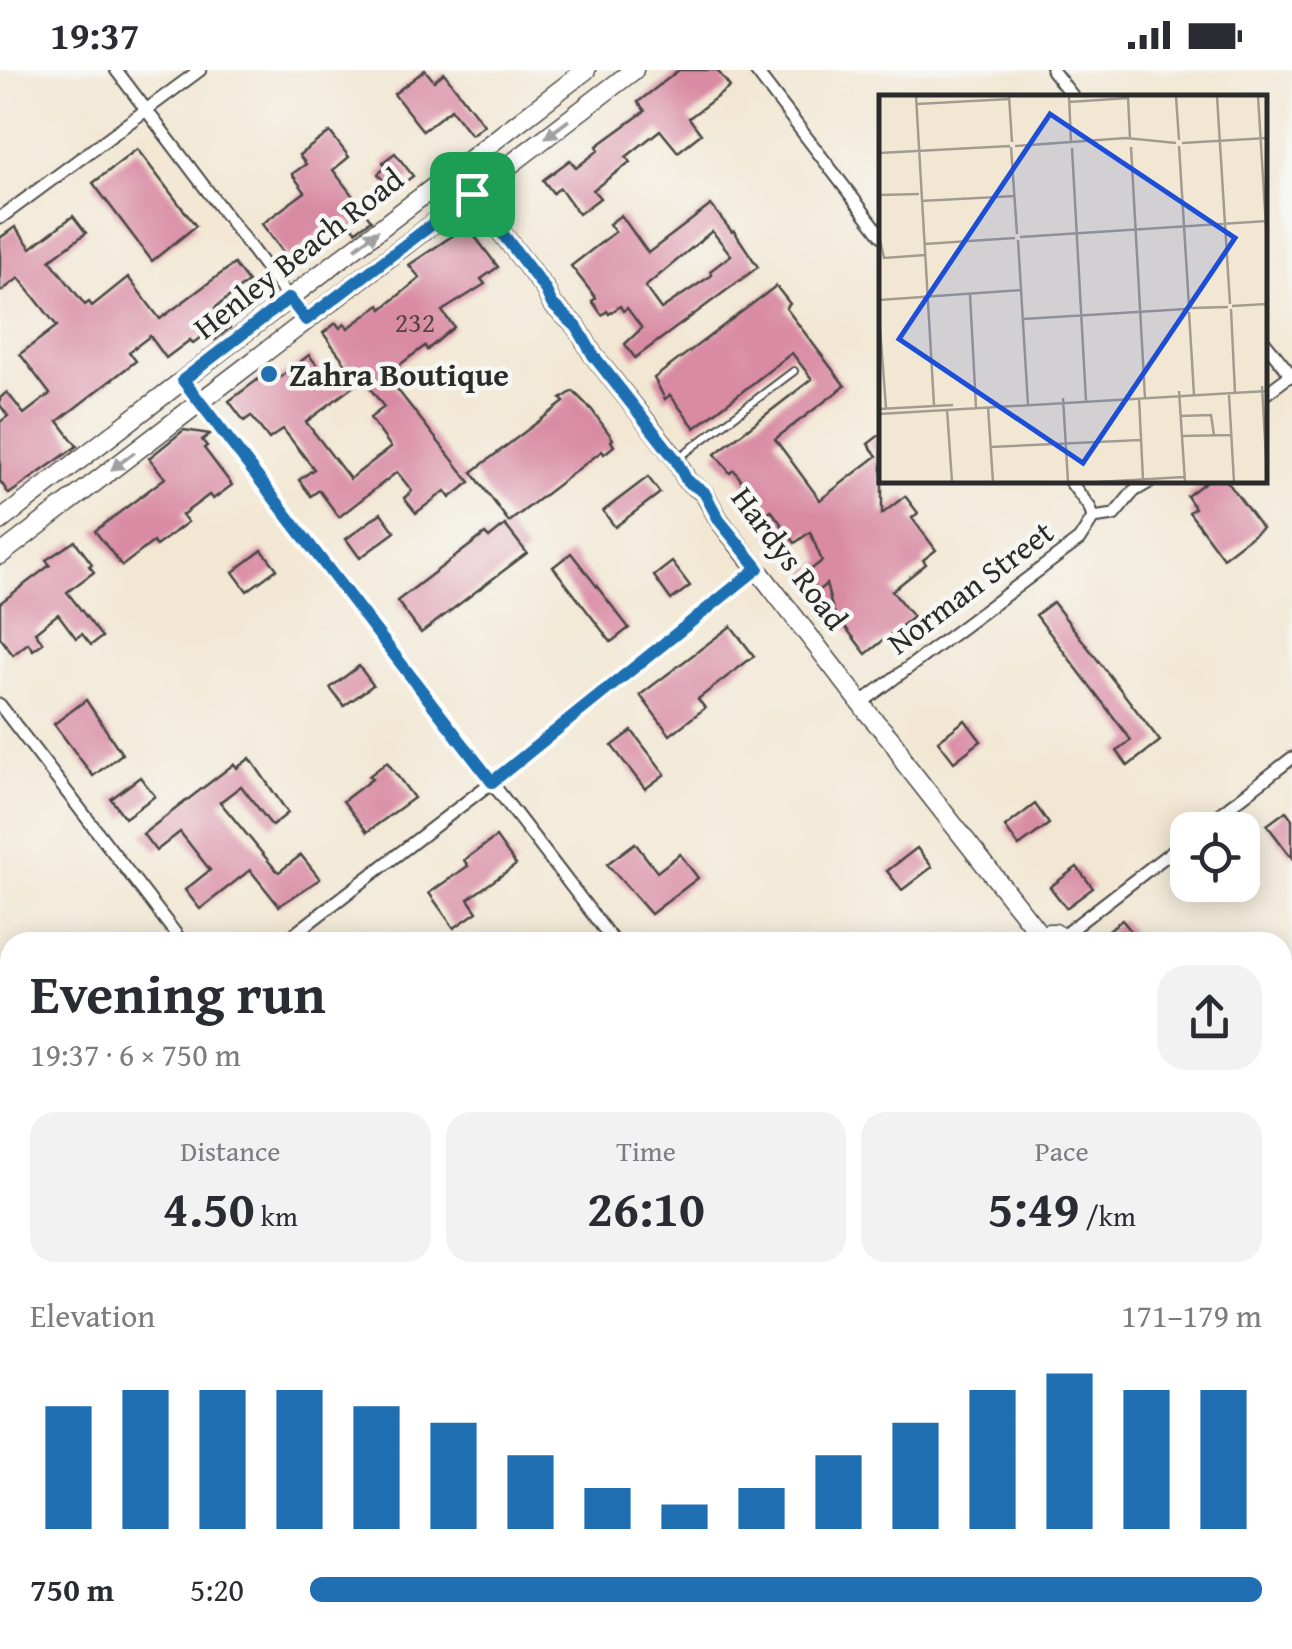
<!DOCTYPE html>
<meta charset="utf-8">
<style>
body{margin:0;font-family:"Gentium Book Plus",serif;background:#f2f2f3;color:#2b2b33;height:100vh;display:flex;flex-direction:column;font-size:38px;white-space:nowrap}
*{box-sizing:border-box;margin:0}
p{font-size:32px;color:#7c7c81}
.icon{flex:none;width:55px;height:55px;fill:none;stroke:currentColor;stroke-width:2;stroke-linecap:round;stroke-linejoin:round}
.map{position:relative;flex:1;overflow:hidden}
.panel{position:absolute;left:0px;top:862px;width:1292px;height:718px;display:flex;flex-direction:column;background:#fff;border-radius:30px 30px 0 0;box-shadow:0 5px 25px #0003}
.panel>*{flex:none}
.controls{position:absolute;left:1170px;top:742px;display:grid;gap:20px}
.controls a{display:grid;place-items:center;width:90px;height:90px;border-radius:20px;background:#fff;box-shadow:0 5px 25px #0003;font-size:50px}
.pin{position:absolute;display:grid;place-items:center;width:85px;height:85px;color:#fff;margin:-42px;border-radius:20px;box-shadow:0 5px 15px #0006}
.round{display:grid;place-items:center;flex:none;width:105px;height:105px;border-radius:30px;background:#f2f2f3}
.headline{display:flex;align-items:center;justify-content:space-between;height:170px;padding:0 30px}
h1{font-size:55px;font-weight:800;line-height:75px}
.metrics{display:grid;grid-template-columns:repeat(3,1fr);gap:15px;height:170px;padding:10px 30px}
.metrics div{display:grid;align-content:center;border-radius:25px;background:#f2f2f3;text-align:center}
.metrics b{font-size:50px;font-weight:800}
.metrics small{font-size:28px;font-weight:400}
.metrics p{font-size:28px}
.chart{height:280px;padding:20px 30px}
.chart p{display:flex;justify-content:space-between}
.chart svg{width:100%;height:180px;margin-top:10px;stroke:#1f6fb2;stroke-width:6}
ul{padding:0 30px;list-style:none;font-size:32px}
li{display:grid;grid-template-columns:160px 120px 1fr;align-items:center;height:75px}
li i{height:25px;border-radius:12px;background:#1f6fb2}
.status{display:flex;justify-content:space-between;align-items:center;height:70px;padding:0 50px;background:#fff;direction:ltr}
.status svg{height:28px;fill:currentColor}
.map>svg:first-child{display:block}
.building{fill:#d98ba4;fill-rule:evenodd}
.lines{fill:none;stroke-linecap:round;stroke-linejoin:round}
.lane-casing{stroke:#494744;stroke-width:10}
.street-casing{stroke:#494744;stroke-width:15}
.secondary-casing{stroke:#494744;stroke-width:21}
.lane{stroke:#fff;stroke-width:6}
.street{stroke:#fff;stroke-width:11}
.secondary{stroke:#fff;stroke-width:18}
.oneway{fill:#a0a0a0}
.route-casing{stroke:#fff;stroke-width:20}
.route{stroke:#1f6fb2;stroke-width:12}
.poi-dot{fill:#1f6fb2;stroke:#f6f6f2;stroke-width:4}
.labels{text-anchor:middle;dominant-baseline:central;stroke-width:9;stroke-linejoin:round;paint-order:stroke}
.number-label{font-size:28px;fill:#564349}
.street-label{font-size:32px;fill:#2b2b2b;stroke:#f6f6f2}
.poi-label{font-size:32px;font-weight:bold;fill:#2b2b2b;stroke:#f6f6f2;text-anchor:start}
.inset-road{fill:none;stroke:#a29c90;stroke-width:2.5}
.view{fill:#1d4ed8;fill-opacity:0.15;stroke:#1d4ed8;stroke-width:5}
.inset-edge{fill:none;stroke:#2b2b2b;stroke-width:5}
</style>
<div class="status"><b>19:37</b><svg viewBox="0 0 49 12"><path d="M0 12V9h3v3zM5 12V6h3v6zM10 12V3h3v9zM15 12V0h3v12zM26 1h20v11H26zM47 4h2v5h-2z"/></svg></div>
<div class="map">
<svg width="1292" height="1579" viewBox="0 0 1292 1579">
<rect width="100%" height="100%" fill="#f6f6f2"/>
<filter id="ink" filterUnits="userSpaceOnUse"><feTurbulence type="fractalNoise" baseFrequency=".01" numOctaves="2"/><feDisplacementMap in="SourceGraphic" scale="20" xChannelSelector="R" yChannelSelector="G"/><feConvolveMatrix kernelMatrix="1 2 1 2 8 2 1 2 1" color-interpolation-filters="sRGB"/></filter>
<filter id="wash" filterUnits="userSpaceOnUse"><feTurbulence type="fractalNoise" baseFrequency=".0048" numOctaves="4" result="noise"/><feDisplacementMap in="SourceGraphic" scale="40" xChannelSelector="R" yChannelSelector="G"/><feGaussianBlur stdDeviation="2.25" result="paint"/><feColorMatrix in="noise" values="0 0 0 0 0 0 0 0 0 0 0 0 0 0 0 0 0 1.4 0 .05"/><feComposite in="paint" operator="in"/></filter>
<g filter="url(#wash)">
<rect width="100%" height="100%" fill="#f2e7d3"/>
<g id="blocks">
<g class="building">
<polygon points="425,0 434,11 444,3 484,55 471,65 451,39 423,61 394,24"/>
<polygon points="679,0 717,0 730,17 689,48 701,64 678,82 660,60 626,87 630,92 593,120 600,128 579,144 560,118 553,123 543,110 570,90 576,98 599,80 597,76 645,41 638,32"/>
<polygon points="330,62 349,87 333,100 371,150 356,161 348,150 338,158 333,152 289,190 262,154 305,122 292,104 306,94 299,85"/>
<polygon points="137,79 196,156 152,191 93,113"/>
<polygon points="395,83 413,106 392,122 378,104 386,97 383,92"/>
<path d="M711 135 732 162 734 161 758 197 635 288 625 274 642 258 627 238 623 241 620 236 609 244 607 241 602 245 592 231 596 228 571 196 615 162 609 154 621 145 648 183ZM712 161 731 185 710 201 712 205 661 239 645 217Z"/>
<polygon points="73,146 86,163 50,190 85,235 89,232 92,236 128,207 160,249 234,194 248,212 215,238 230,258 215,270 209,261 193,273 190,270 166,288 150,266 129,282 136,291 58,351 77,376 9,424 0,411 0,352 8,346 0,335 0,328 7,322 24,344 50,324 20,284 57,256 19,208 0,222 0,168 15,157 31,178"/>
<path d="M467 156 498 197 481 209 485 214 442 241 454 257 427 280 425 276 386 305 470 412 450 428 445 421 416 443 404 428 412 421 397 402 339 447 319 420 311 426 299 410 314 399 283 359 269 369 251 346 244 351 229 331 272 299 279 308 309 285 327 308 346 294 323 263 336 253 340 258 345 254 348 258 380 235 382 239 420 208 409 195ZM363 309 384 337 370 348 391 377 350 409 306 352Z"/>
<polygon points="776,216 790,234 786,238 845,316 775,369 820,430 877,386 868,374 882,363 882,444 905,426 918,443 912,448 936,480 923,490 926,494 892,521 913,547 866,584 833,541 826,514 818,521 805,504 822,491 810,462 795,473 771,440 766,444 734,400 730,403 715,384 812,309 792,283 695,358 670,325 665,329 654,308"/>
<polygon points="573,321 592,340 613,369 611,371 614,376 604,384 602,381 509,452 472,402 564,332 561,329"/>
<polygon points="184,360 210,364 202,370 207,376 204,378 232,415 213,429 209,425 182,445 188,452 156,476 153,472 122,496 95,461 165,408 149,388"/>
<polygon points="648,407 660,423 615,457 603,441"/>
<polygon points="1208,410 1226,410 1262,458 1223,488 1189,442 1195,438 1187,426"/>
<polygon points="381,443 395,462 360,488 346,469"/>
<polygon points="505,455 527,483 421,563 397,531 485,464 489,468"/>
<polygon points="75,471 92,494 89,496 94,502 67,522 102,567 91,575 82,564 76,568 58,544 35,562 43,573 33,580 28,573 13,585 0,567 0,533 50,495 46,490"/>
<polygon points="262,480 277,499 247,521 233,502"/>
<polygon points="571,483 629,558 611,572 553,497"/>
<polygon points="672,492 690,516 671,530 654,506"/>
<polygon points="1053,532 1160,671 1128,696 1117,681 1131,670 1036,545"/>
<polygon points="731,556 754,586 698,629 705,638 670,665 640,625"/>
<polygon points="359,596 373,615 344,636 330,618"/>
<polygon points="86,630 122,684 93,706 54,654"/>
<polygon points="965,650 981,671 954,692 938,671"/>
<polygon points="632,661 665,704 645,719 612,676"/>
<polygon points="250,688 288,743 272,756 241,716 220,732 276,800 279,802 301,785 320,809 279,836 250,800 200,839 185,820 210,800 180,762 156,781 143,764 234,694 237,698"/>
<polygon points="387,692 414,728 367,762 343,731 372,709 369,706"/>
<polygon points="140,707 155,726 125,748 111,729"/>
<polygon points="1035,734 1049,754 1019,776 1005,757"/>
<polygon points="1286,741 1292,749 1292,788 1267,755"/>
<polygon points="496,767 516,795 468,829 477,842 454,858 429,823 468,796 464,790"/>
<polygon points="635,773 657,802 680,784 698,808 651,844 607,794"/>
<polygon points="917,778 932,797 902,820 887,801"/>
<polygon points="1077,797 1093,818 1066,838 1050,817"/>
<polygon points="1122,850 1140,872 1093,872"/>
</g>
</g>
</g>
<g filter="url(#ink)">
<use href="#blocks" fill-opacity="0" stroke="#494744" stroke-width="2.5"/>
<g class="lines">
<defs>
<polyline id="lane" points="677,389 794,301"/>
<g id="street">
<polyline points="116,0 306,251"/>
<polyline points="755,0 882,166"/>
<polyline points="1052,0 1074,28"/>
<polyline points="0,148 200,0"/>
<polyline points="1264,271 1292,306"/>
<polyline points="183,310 614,872"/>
<polyline points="1264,325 1292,304"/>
<polyline points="1069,410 1090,438 1093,448"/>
<polyline points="1093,448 1114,445 1134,421 1153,410"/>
<polyline points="861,633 1079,470 1093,448"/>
<polyline points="0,635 182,872"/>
<polyline points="1199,760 1292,688"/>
<polyline points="1061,867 1188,769"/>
<polyline points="284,872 492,712 759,498"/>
<polyline points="1282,999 1292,991"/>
<polyline points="0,1077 6,1089 0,1101"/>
<polyline points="0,1103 10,1116"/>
<polyline points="1282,1374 1292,1367"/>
<polyline points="0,1500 10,1514"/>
<polyline points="53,1570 60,1579"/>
<polyline points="358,1570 365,1579"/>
<polyline points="714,1570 721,1579"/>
<polyline points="1145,1570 1152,1579"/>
<polyline points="148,1579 160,1570"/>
<polyline points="1012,1579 1024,1570"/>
</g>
<g id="secondary">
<path d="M454 101 545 219 552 234 577 257 593 285 676 389 687 411 704 423 719 450 861 633C874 655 895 667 904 692L1041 866"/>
<polyline points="0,451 586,0"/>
<polyline points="0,485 634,0"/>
<polyline points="1036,872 1048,863 1055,863 1065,872"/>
<polyline points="1282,1182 1292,1195"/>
</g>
</defs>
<use href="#lane" class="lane-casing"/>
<use href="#street" class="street-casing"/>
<use href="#secondary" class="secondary-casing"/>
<use href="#lane" class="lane"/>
<use href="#street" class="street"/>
<use href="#secondary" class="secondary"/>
</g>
<defs><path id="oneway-solid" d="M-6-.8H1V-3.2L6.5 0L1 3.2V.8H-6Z" transform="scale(2.5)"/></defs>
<g class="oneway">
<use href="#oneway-solid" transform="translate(557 59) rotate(143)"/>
<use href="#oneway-solid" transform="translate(367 169) rotate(-38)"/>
<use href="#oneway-solid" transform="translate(123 391) rotate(143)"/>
</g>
</g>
<g class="lines" filter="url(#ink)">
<defs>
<polygon id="route" points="472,124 545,219 552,234 577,257 593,285 676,390 687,411 704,422 719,450 758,498 492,712 183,310 289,228 306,250"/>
</defs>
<use href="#route" class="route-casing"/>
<use href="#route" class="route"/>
</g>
<circle class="poi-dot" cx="269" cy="304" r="10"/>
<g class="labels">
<g class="number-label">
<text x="415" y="251">232</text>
</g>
<g class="street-label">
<text transform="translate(298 183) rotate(-38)">Henley Beach Road</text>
<text transform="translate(790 488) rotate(53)">Hardys Road</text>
<text transform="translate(970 517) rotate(-37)">Norman Street</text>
</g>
<g class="poi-label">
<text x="289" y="304">Zahra Boutique</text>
</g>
</g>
<g transform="translate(879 25)">
<rect width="388" height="388" fill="#f2e7d3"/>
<path class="inset-road" d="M37 1 55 310M130 1 133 47M190 1 192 47M297 1 300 45M338 1 351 209M379 1 388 148M249 2 251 44M190 7 249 3M38 9 130 4M303 48 388 43M136 51 247 43 297 48M300 51 310 211M132 52 138 139M252 52 266 303M193 53 207 306M0 58 131 51M0 100 40 99M42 106 136 101M0 140 5 163 46 160M141 142 388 126M139 145 149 310M45 149 136 143M91 199 97 313M0 205 141 195M353 211 388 209M312 213 349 212M352 214 356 298M310 217 315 300M0 219 7 313M144 224 307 214M383 291 388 381M300 296 306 387M350 300 355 387M184 303 189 387M260 303 264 384M109 312 114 387M0 314 74 310M68 314 73 387M0 319 388 296M301 321 332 320 335 340M302 341 352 340M111 352 262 345M219 387 305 382"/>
<path class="view" d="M171 19 356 143 204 368 20 244Z"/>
<rect width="388" height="388" class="inset-edge"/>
</g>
</svg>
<div class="controls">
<a><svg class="icon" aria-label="locate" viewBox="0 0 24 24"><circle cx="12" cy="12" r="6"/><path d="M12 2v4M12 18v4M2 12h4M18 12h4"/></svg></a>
</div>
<div class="pin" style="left:472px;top:124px;background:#1e9e55"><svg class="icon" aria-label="arrive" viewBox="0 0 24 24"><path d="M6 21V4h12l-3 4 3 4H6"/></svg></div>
<section class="panel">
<div class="headline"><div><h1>Evening run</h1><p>19:37 · 6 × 750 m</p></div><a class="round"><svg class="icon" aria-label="share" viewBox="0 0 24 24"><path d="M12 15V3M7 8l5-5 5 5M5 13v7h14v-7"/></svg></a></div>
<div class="metrics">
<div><p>Distance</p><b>4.50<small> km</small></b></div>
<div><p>Time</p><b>26:10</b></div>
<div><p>Pace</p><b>5:49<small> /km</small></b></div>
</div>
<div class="chart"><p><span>Elevation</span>171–179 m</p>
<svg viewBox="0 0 160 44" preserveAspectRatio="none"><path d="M5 44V14M15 44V10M25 44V10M35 44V10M45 44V14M55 44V18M65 44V26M75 44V34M85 44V38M95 44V34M105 44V26M115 44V18M125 44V10M135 44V6M145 44V10M155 44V10"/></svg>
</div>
<ul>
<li><b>750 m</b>5:20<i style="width:100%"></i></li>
</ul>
</section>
</div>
